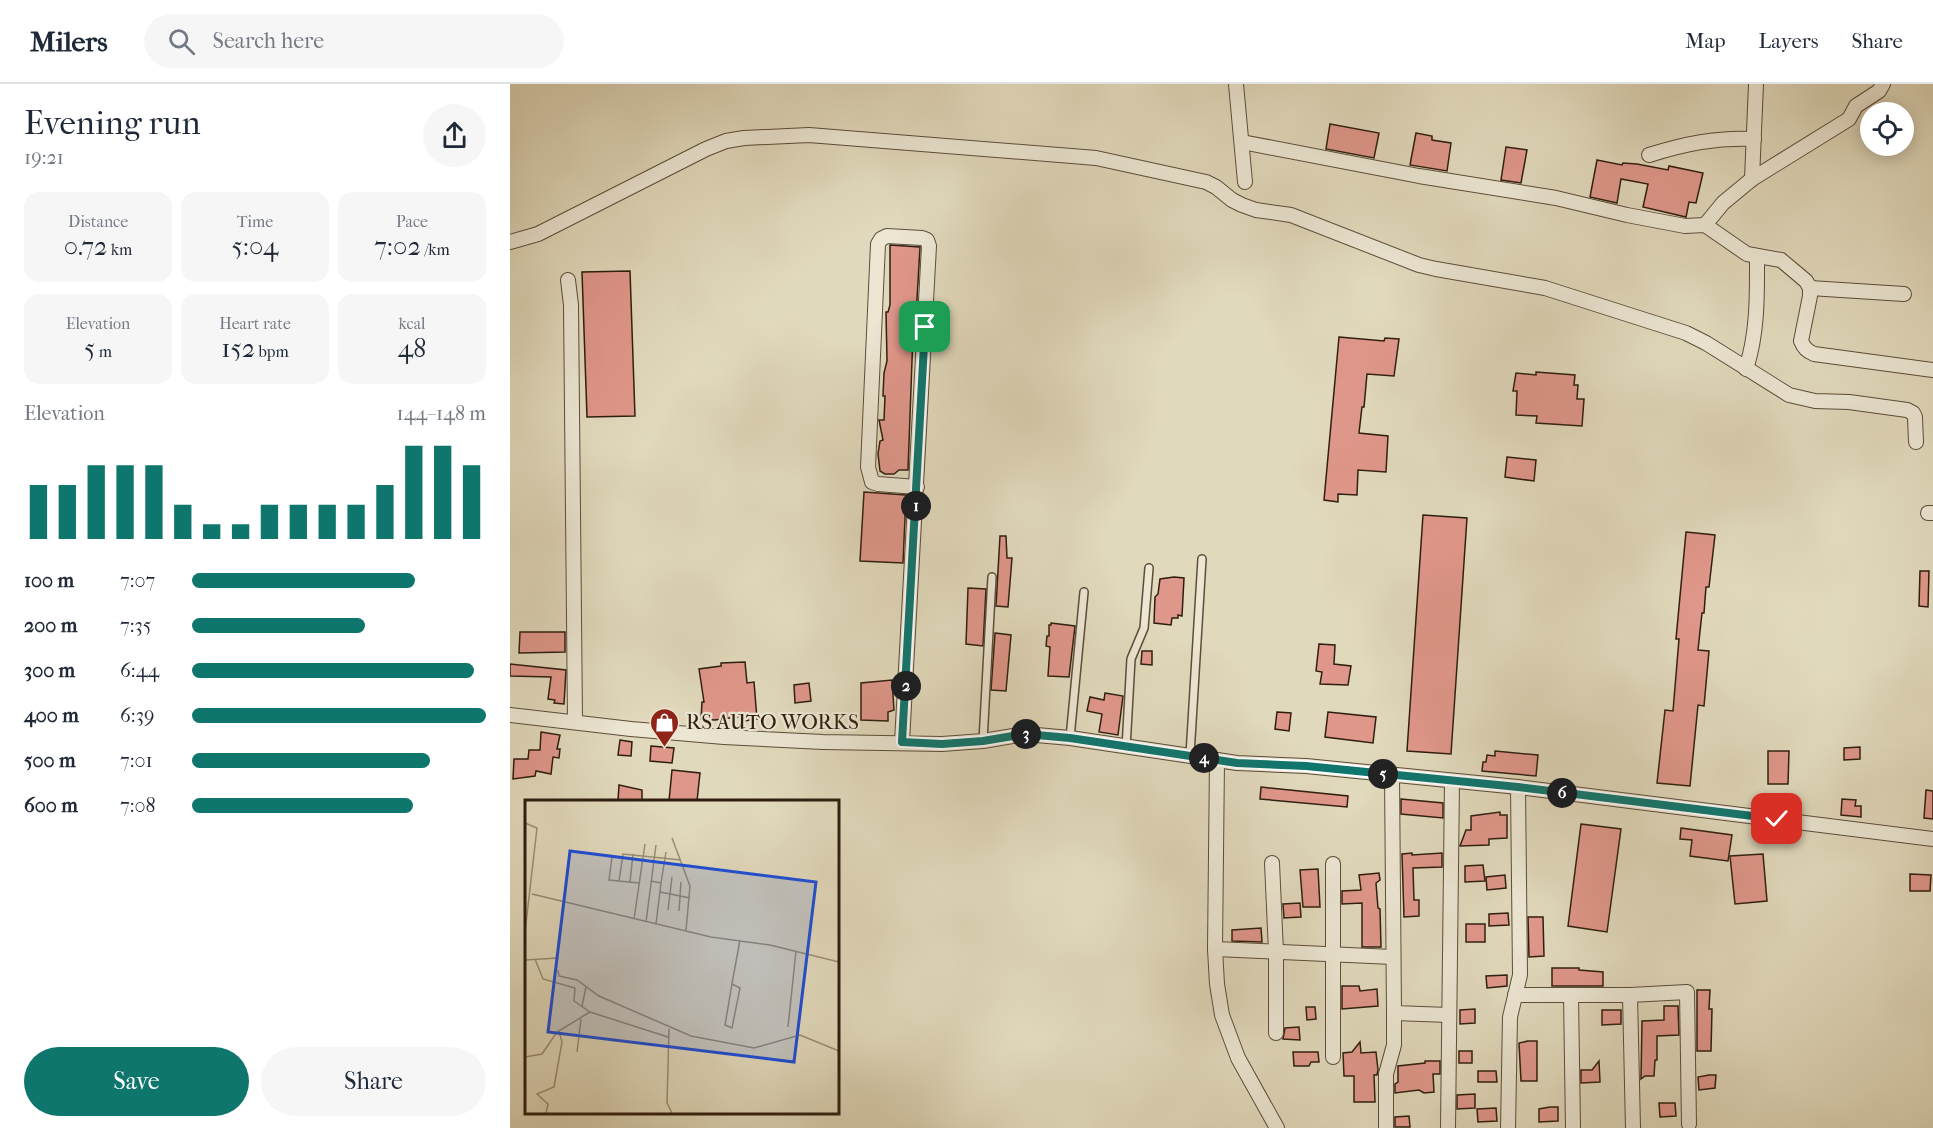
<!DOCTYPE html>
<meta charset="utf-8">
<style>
body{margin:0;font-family:"IM FELL French Canon",serif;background:#f6f6f7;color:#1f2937;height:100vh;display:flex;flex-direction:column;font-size:22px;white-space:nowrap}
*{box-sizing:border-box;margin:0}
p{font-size:20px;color:#747a83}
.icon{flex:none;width:33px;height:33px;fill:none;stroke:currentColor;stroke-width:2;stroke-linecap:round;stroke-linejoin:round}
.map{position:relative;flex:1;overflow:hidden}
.drawer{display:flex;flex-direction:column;background:#fff;width:510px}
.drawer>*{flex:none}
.buttons{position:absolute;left:1350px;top:18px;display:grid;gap:12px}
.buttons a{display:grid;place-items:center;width:54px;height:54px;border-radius:50%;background:#fff;box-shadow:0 3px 15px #0003;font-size:30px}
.pin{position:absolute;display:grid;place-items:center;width:51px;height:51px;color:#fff;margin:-26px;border-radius:12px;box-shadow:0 3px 9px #0006}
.km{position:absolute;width:30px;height:30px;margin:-15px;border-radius:50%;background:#222;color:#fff;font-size:16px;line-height:30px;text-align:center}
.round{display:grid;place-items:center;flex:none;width:63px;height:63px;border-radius:32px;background:#f6f6f7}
.summary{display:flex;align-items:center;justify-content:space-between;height:102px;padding:0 24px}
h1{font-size:33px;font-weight:600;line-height:45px}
.metrics{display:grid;grid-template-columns:repeat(3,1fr);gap:9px;height:102px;padding:6px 24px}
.metrics div{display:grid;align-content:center;border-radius:15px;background:#f6f6f7;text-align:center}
.metrics b{font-size:26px;font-weight:600}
.metrics small{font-size:16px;font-weight:400}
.metrics p{font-size:16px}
.chart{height:168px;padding:12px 24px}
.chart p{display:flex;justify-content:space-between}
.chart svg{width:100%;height:108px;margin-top:6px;stroke:#0f766e;stroke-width:6}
.cta{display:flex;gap:12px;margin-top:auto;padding:12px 24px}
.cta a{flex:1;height:69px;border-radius:36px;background:#0f766e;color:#fff;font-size:24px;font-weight:600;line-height:69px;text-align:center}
.cta a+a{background:#f6f6f7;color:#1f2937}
ul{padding:0 24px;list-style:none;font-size:20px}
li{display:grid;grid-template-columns:96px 72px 1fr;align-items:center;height:45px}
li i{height:15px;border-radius:8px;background:#0f766e}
header{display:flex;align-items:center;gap:36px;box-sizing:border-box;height:84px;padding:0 30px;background:#fff;border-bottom:2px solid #e0e1e3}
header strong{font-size:28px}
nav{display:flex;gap:33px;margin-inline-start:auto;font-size:21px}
.search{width:420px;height:54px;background:#f6f6f7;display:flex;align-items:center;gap:15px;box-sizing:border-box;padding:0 21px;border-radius:33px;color:#747a83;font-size:22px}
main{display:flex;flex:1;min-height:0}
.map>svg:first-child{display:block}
.building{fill:#e0978b;stroke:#2f1e0f;stroke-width:1.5}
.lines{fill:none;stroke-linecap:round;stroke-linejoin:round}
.lane-casing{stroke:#5c4d3a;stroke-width:10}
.street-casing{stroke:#5c4d3a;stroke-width:16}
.lane{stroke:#ece6d3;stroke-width:7}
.street{stroke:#ece6d3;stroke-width:14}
.route-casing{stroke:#fff;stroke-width:12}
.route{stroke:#0f766e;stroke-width:8}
.labels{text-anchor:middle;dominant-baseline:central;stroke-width:4.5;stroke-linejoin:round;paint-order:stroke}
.poi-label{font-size:21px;fill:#2f1e0f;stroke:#ece6d3;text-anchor:start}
.inset-road{fill:none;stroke:#9a8e77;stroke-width:1.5}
.view{fill:#1d4ed8;fill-opacity:0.15;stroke:#1d4ed8;stroke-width:3}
.inset-edge{fill:none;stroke:#2f1e0f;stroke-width:3}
</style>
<header>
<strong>Milers</strong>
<div class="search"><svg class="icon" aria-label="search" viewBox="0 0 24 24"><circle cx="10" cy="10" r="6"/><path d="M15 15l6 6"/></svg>Search here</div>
<nav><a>Map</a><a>Layers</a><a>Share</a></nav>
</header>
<main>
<section class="drawer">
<div class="summary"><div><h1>Evening run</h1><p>19:21</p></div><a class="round"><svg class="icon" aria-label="share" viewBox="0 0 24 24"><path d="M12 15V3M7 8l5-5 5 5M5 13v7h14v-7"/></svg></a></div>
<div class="metrics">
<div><p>Distance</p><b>0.72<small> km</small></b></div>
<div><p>Time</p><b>5:04</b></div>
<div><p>Pace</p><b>7:02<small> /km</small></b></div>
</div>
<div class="metrics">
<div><p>Elevation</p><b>5<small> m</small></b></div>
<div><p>Heart rate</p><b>152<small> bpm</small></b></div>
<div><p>kcal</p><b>48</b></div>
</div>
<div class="chart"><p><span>Elevation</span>144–148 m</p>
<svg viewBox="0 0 160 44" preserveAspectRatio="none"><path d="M5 44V22M15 44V22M25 44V14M35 44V14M45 44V14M55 44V30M65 44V38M75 44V38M85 44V30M95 44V30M105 44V30M115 44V30M125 44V22M135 44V6M145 44V6M155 44V14"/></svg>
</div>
<ul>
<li><b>100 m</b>7:07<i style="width:76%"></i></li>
<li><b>200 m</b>7:35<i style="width:59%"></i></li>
<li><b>300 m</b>6:44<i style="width:96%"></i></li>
<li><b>400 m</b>6:39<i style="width:100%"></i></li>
<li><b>500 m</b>7:01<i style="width:81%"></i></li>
<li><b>600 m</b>7:08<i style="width:75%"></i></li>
</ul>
<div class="cta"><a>Save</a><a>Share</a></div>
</section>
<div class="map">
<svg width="1423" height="1044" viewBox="0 0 1423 1044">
<rect width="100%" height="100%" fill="#e1d9bc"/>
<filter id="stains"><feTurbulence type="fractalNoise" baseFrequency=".00333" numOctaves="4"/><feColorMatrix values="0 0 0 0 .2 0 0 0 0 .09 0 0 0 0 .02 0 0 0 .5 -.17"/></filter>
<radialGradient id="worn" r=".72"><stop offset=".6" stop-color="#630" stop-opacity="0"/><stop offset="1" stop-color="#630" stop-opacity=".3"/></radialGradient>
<g class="building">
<polygon points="820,40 869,49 864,74 816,65"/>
<polygon points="906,49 922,52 922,56 941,59 937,87 900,81"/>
<polygon points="996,63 1017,66 1011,99 991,96"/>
<polygon points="1087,76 1112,81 1113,79 1127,80 1158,86 1159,82 1193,89 1186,119 1179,118 1176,133 1133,123 1138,100 1111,95 1107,119 1080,113"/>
<polygon points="380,161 410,163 405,250 403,250 398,386 389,386 384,390 375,390 370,387 368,370 370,357 373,356 369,336 374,336 375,312 373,312 374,289 377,277 376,228 378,228 380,221"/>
<polygon points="120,187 125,332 77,333 72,188"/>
<polygon points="829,253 874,257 875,254 889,255 884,292 857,290 854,323 852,323 849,349 878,352 876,388 848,386 847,411 828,410 828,418 814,416"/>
<polygon points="1026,288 1065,291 1064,301 1068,301 1067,315 1074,315 1072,342 1026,339 1027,332 1006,331 1007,307 1003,307 1006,289 1026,291"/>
<polygon points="997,373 1026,376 1024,397 995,393"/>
<polygon points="354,408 396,411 393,479 350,477"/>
<polygon points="913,431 957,434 941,670 897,667"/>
<polygon points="1176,448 1205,451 1199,503 1196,503 1194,529 1192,529 1188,566 1199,567 1194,622 1188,621 1180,702 1147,699 1155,626 1163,627 1169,555 1166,555"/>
<polygon points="490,452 496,452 497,474 502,474 498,523 486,522"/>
<polygon points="1410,487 1419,487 1418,523 1409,522"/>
<polygon points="664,493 674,494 672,532 668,531 668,534 662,534 661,541 644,539 645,513 648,510 650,495"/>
<polygon points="458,504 476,505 473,562 456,560"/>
<polygon points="541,539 565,542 559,593 538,592 540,563 536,562 537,552 539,552 539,541 541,541"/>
<polygon points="10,548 55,548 55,568 9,569"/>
<polygon points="485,549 501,551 496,607 481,606"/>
<polygon points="809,560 825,561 824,580 841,582 838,601 810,600 812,588 806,587"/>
<polygon points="632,567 642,567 642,581 631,580"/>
<polygon points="235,578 237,599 244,598 247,635 234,637 233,632 205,636 191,635 192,618 194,618 189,585 211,582 211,579"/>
<polygon points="0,580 56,586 54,620 44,619 45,616 38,615 41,593 0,592"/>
<polygon points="382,596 384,626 378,628 378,637 351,636 351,599"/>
<polygon points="299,599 301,617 285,619 284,601"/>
<polygon points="595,609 613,612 608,651 589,648 592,630 577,627 580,613 594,616"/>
<polygon points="767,628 781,629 779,647 765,645"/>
<polygon points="818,628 866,633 863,659 815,653"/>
<polygon points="31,648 50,651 47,665 50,665 49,674 43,673 41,690 26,687 25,692 3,695 4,675 18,675 19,666 30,666"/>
<polygon points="110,656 122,658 121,672 108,671"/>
<polygon points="141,662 164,664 162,679 140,677"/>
<polygon points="1350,663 1350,675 1334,676 1334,664"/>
<polygon points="985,667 1028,671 1026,692 972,687 973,678 976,678 977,671 985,672"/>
<polygon points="1258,667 1279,667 1278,700 1258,700"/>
<polygon points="162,686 190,689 187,717 159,717"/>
<polygon points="109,701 132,706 132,717 108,717"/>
<polygon points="751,703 838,712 837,723 750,715"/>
<polygon points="1416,706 1423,707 1423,735 1414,734"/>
<polygon points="891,715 933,719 933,734 891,730"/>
<polygon points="1332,715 1346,716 1345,722 1351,722 1351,733 1331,731"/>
<polygon points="990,728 990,731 997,731 997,754 979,755 979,761 950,762 956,746 961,746 961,732"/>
<polygon points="1071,740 1111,745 1097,848 1058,842"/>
<polygon points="1171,744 1222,751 1218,777 1180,772 1182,756 1170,755"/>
<polygon points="902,769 902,771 932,769 932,783 903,784 904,816 909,816 909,832 894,833 892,770"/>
<polygon points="1253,770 1257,817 1225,820 1220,772"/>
<polygon points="973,781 975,797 955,798 955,782"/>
<polygon points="808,785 810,823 793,823 790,786"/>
<polygon points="869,789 870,796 866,799 868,824 870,825 871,863 852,863 852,819 832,820 832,807 851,806 849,791"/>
<polygon points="1400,790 1421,791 1420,807 1400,807"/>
<polygon points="995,791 996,804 977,806 976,793"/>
<polygon points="790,819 791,833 774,834 773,820"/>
<polygon points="998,829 999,841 979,842 979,830"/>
<polygon points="1018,833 1033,833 1034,872 1019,873"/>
<rect x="956" y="840" width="19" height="18"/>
<polygon points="751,844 752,858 722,857 722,846"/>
<polygon points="1042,884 1069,884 1069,886 1093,888 1093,902 1042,902"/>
<polygon points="997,891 997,902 977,904 976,892"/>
<polygon points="832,902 849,902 850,907 867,905 868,922 832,925"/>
<polygon points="1187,906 1200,906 1199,925 1202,925 1201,967 1187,967"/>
<polygon points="1154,922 1168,922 1169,951 1147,952 1147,976 1145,976 1144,992 1135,992 1131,995 1132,937 1154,936"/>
<polygon points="796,923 805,923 806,935 797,936"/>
<polygon points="965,925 965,939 950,940 950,926"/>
<polygon points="1092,926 1111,926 1111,940 1092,941"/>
<polygon points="789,943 790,956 773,955 775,944"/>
<polygon points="1018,957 1027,957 1027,997 1011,997 1009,959"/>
<polygon points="850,958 851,969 866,968 868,986 867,991 864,991 865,1018 844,1018 844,992 834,992 833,969 842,968"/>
<rect x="949" y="967" width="13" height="12"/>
<polygon points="783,968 808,968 809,978 801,978 799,982 784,982"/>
<polygon points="915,977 930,977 930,990 923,990 924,1008 914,1009 909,1006 885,1009 885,1000 888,998 888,982 915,979"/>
<polygon points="1089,977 1090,998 1071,999 1071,986 1082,986"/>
<polygon points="968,987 986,987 987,998 968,998"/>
<polygon points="1199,991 1206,991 1205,1004 1189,1006 1188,993"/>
<polygon points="965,1010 965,1024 947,1025 947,1011"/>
<polygon points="1149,1019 1165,1019 1166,1032 1150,1033"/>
<polygon points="1040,1023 1048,1023 1048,1037 1029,1038 1029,1025"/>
<polygon points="986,1024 987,1037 968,1038 967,1025"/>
<polygon points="899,1032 900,1043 885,1043 885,1033"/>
</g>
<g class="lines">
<defs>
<g id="lane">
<polyline points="560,654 574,508"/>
<polyline points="473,657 482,493"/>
<polyline points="616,664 621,575 634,544 639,484"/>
<polyline points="680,671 692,475"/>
</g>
<g id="street">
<polyline points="726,0 735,98"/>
<path d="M732 58 909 92 1046 114 1117 131 1175 142 1195 141 1237 170 1271 176 1296 197 1300 204V212L1291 257C1294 264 1297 267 1304 270L1423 286"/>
<path d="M1139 71C1174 60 1207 53 1244 55"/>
<polyline points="1242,95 1246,0"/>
<polyline points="1195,141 1213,119 1242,95 1339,35 1346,22 1369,7 1373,0"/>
<polyline points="0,158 28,150 196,65 216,57 234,54 299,51 586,74 696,98 706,103 722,116 732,121 746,126 781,131 909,181 926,185 1035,204 1176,249 1196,259 1279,311 1305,317 1339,318 1397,326 1403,329 1405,333 1406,358"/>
<polyline points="58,196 61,221 65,637"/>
<polyline points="1300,204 1394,210"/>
<path d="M1236 285C1248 248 1247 210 1247 172"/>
<polyline points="1418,429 1423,429"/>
<polyline points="0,631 121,645 214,653 313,658 432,660 473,657 515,650 560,654 727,679 796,682 1008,703 1423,755"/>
<polyline points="392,658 419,162 417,156 412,154 377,152 371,155 368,160 358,383 362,398 368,400 407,403"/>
<polyline points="707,676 705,865 707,900 712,931 728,974 767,1044"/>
<polyline points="882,691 884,929 939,931"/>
<polyline points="762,779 766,868 766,949"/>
<polyline points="705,865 883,873"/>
<polyline points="1005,911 1120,911 1177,908 1179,1040"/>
<polyline points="1061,911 1063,1044"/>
<polyline points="1120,911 1123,1044"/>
<polyline points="823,973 823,780"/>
<polyline points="876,1044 876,990 884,961 884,929"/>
<polyline points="938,1044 942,697"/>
<polyline points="998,1044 1000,933 1010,891 1008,703"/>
</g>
</defs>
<use href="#lane" class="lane-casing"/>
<use href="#street" class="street-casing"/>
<use href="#lane" class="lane"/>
<use href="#street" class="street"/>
</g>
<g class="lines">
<defs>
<polyline id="route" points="415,243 392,658 432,660 473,657 515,650 560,654 727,679 796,682 1008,703 1267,735"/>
</defs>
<use href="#route" class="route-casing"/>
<use href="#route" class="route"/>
</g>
<defs>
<symbol id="shop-pin" viewBox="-11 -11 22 30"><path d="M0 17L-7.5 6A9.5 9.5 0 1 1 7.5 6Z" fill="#8f2418" stroke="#ece6d3"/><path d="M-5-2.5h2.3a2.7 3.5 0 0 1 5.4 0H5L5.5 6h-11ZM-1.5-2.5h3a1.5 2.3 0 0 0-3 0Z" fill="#fff"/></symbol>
</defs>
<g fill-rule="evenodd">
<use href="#shop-pin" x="138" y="622" width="33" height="45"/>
</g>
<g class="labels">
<g class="poi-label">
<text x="176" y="638">RS AUTO WORKS</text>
</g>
</g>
<g transform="translate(15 716)">
<rect width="314" height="314" fill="#e1d9bc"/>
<path class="inset-road" d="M0 23 12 28 0 132M147 38 165 86 161 130M87 57 84 80 114 83M94 81 98 54 156 60M126 81 136 83 131 124M105 82 108 54M136 83 141 52M135 92 165 98M7 94 186 137 245 145 314 162M143 110 147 77M154 111 156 82M109 119 120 44M121 122 131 45M10 159 18 179 50 188 49 201 65 212 143 237M0 160 33 158M33 170 34 176 52 180 74 196 166 236 229 248 275 235 314 251M207 184 215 188 207 228 200 225 208 178 215 140M57 206 61 187M263 227 271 151M144 229 142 303 147 313M52 252 56 219M0 257 17 254 32 232 65 212M21 313 23 304 12 294 29 287 37 242 34 231"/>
<path class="view" d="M45 51 291 82 269 262 23 232Z"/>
<rect width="314" height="314" class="inset-edge"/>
</g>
<rect width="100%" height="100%" filter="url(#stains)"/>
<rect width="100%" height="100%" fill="url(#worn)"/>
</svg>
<div class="buttons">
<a><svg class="icon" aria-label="locate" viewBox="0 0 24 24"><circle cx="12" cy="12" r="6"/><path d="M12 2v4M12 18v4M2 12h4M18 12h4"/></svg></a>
</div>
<div class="pin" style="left:415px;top:243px;background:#1e9e55"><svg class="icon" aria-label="arrive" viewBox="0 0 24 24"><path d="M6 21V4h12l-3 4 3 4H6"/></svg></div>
<div class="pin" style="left:1267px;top:735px;background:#d93025"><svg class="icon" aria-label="check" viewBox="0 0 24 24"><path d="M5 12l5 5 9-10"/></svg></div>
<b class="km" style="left:406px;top:422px">1</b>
<b class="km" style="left:396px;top:602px">2</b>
<b class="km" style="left:516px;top:650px">3</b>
<b class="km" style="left:694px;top:674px">4</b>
<b class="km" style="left:873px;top:690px">5</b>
<b class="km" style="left:1052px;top:709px">6</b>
</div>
</main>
